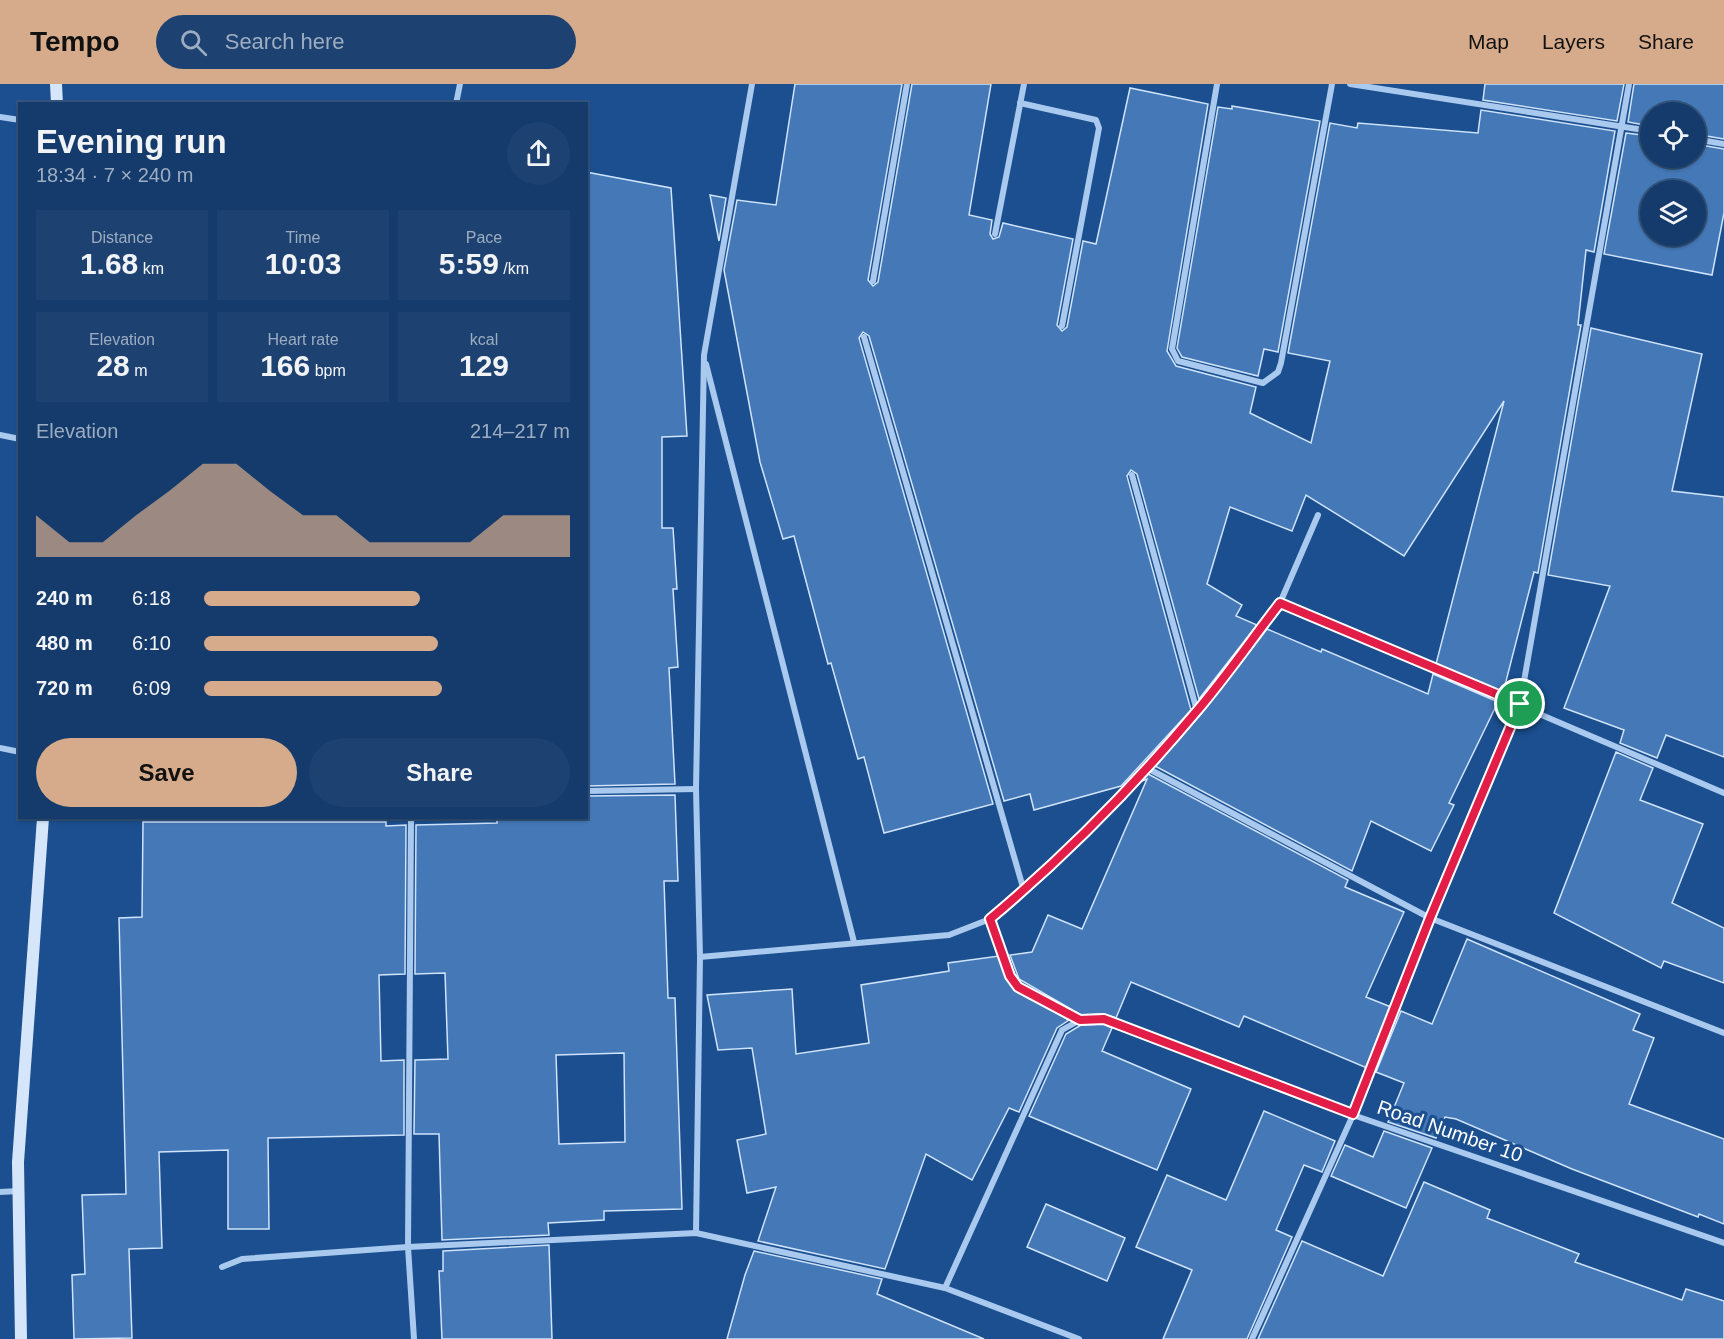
<!DOCTYPE html>
<meta charset="utf-8">
<style>
body{margin:0;font-family:Arial,sans-serif;background:#1d4271;color:#f1f3f6;height:100vh;display:flex;flex-direction:column;font-size:22px;white-space:nowrap}
*{box-sizing:border-box;margin:0}
p{font-size:20px;color:#9dadc1}
.icon{flex:none;width:33px;height:33px;fill:none;stroke:currentColor;stroke-width:2;stroke-linecap:round;stroke-linejoin:round}
.map{position:relative;flex:1;overflow:hidden}
.panel{position:absolute;left:18px;top:18px;width:570px;height:717px;display:flex;flex-direction:column;background:#143b6b;border-radius:0px;box-shadow:0 2px 4px #0004,0 0 0 2px #33557e}
.panel>*{flex:none}
.tools{position:absolute;left:1640px;top:18px;display:grid;gap:12px}
.tools a{display:grid;place-items:center;width:66px;height:66px;border-radius:50%;background:#143b6b;box-shadow:0 2px 4px #0004,0 0 0 2px #33557e;font-size:30px}
.pin{position:absolute;display:grid;place-items:center;width:51px;height:51px;color:#fff;margin:-26px;border:3px solid #fff;border-radius:50%;box-shadow:0 2px 6px #0007}
.round{display:grid;place-items:center;flex:none;width:63px;height:63px;border-radius:32px;background:#1d4271}
.headline{display:flex;align-items:center;justify-content:space-between;height:102px;padding:0 18px}
h1{font-size:33px;font-weight:700;line-height:45px}
.metrics{display:grid;grid-template-columns:repeat(3,1fr);gap:9px;height:102px;padding:6px 18px}
.metrics div{display:grid;align-content:center;border-radius:0px;background:#1d4271;text-align:center}
.metrics b{font-size:30px;font-weight:700}
.metrics small{font-size:16px;font-weight:400}
.metrics p{font-size:16px}
.chart{height:168px;padding:12px 18px}
.chart p{display:flex;justify-content:space-between}
.chart svg{width:100%;height:108px;margin-top:6px;fill:#d6ab8b;opacity:.7}
.cta{display:flex;gap:12px;margin-top:auto;padding:12px 18px}
.cta a{flex:1;height:69px;border-radius:36px;background:#d6ab8b;color:#111;font-size:24px;font-weight:700;line-height:69px;text-align:center}
.cta a+a{background:#1d4271;color:#f1f3f6}
ul{padding:0 18px;list-style:none;font-size:20px}
li{display:grid;grid-template-columns:96px 72px 1fr;align-items:center;height:45px}
li i{height:15px;border-radius:8px;background:#d6ab8b}
header{display:flex;align-items:center;gap:36px;box-sizing:border-box;height:84px;padding:0 30px;background:#d6ab8b;color:#111}
header strong{font-size:28px}
nav{display:flex;gap:33px;margin-inline-start:auto;font-size:21px}
.search{width:420px;height:54px;background:#1d4271;display:flex;align-items:center;gap:15px;box-sizing:border-box;padding:0 21px;border-radius:33px;color:#9dadc1;font-size:22px}
.map>svg:first-child{display:block}
.building{fill:#4478b7;stroke:#cfe3fa;stroke-width:1.5;fill-rule:evenodd}
.lines{fill:none;stroke-linecap:round;stroke-linejoin:round}
.minor{stroke:#a9c9ee;stroke-width:6}
.secondary{stroke:#d6e6fa;stroke-width:12}
.route-casing{stroke:#fff;stroke-width:12}
.route{stroke:#e11d48;stroke-width:8}
.labels{text-anchor:middle;dominant-baseline:central;stroke-width:6;stroke-linejoin:round;paint-order:stroke}
.street-label{font-size:20px;fill:#fff;stroke:#1b4f8f}
</style>
<header>
<strong>Tempo</strong>
<div class="search"><svg class="icon" aria-label="search" viewBox="0 0 24 24"><circle cx="10" cy="10" r="6"/><path d="M15 15l6 6"/></svg>Search here</div>
<nav><a>Map</a><a>Layers</a><a>Share</a></nav>
</header>
<div class="map">
<svg width="1724" height="1255" viewBox="0 0 1724 1255">
<rect width="100%" height="100%" fill="#1b4f8f"/>
<g class="building">
<polygon points="795,0 902,0 868,196 873,202 878,198 912,0 991,0 969,131 992,136 990,150 993,155 999,153 1003,139 1073,155 1057,241 1062,247 1067,243 1083,157 1096,160 1130,4 1208,20 1167,267 1176,282 1256,303 1250,329 1311,359 1330,277 1288,269 1330,39 1357,44 1358,39 1478,49 1481,26 1615,47 1594,168 1586,166 1578,241 1581,241 1538,489 1534,488 1503,609 1436,580 1504,317 1404,472 1306,411 1292,447 1230,423 1207,500 1242,521 1236,532 1257,541 1199,615 1137,390 1131,386 1127,392 1191,626 1121,702 1034,726 1030,710 1004,717 869,252 863,248 859,254 993,720 884,749 864,673 858,675 831,579 828,580 794,452 783,455 760,378 724,186 737,116 776,121"/>
<polygon points="1485,0 1624,0 1617,37 1483,16"/>
<polygon points="1634,0 1724,0 1724,55 1695,50 1695,28 1650,28 1650,42 1628,38"/>
<polygon points="1232,22 1320,37 1278,268 1264,265 1258,292 1182,273 1177,264 1218,23 1232,25"/>
<path d="M1626 49 1650 52V74H1695V60L1724 65V129L1712 191 1604 170ZM1650 106H1695V152H1650Z"/>
<polygon points="586,88 671,104 687,352 662,353 662,444 673,444 677,505 673,505 678,583 669,584 675,700 586,702"/>
<polygon points="710,111 726,114 719,157"/>
<polygon points="1591,244 1702,270 1672,407 1724,413 1724,673 1666,651 1657,674 1620,659 1624,646 1564,624 1610,502 1548,491"/>
<polygon points="1267,545 1321,568 1322,565 1428,610 1433,590 1498,618 1449,719 1454,721 1431,767 1371,737 1352,787 1155,682 1201,630"/>
<polygon points="1616,668 1653,684 1640,716 1703,740 1672,819 1724,844 1724,899 1664,877 1661,884 1554,829"/>
<polygon points="1148,690 1348,796 1345,803 1404,828 1366,913 1391,923 1367,984 1244,932 1239,943 1131,898 1116,934 1104,930 1081,931 1019,895 1010,871 1032,868 1048,831 1082,845 1147,695 1142,697"/>
<path d="M675 711 678 797H664L668 914H675L682 1125 604 1127V1136L548 1139 549 1151 442 1156 439 1050H414L415 976 448 975 445 889 415 890 416 741 497 739V734H586V712ZM624 969 625 1058 559 1060 556 971Z"/>
<polygon points="143,738 386,738 386,742 406,741 405,890 379,891 381,977 404,976 404,1051 268,1054 269,1145 228,1145 228,1066 159,1068 162,1164 129,1165 132,1254 74,1255 72,1191 85,1190 82,1111 126,1110 119,834 142,833"/>
<polygon points="1467,855 1640,930 1633,946 1654,954 1629,1020 1724,1055 1724,1140 1699,1130 1698,1133 1572,1085 1456,1035 1445,1033 1436,1054 1388,1038 1404,999 1376,988 1401,927 1432,940"/>
<polygon points="999,872 1012,903 1069,936 1057,944 1019,1028 1009,1024 972,1096 926,1070 885,1185 758,1157 776,1103 747,1109 737,1056 766,1050 752,964 718,966 707,911 792,905 796,970 869,959 861,901 949,887 948,879"/>
<polygon points="1103,940 1112,944 1102,967 1191,1005 1157,1086 1029,1032 1066,950 1081,941"/>
<polygon points="1264,1027 1335,1057 1322,1088 1304,1081 1276,1146 1292,1153 1247,1255 1163,1255 1192,1186 1136,1163 1167,1091 1226,1116"/>
<polygon points="1384,1047 1432,1064 1406,1124 1331,1092 1345,1061 1373,1073"/>
<polygon points="1424,1098 1490,1126 1487,1134 1579,1170 1575,1178 1682,1216 1686,1205 1724,1217 1724,1255 1258,1255 1302,1157 1383,1192"/>
<polygon points="1046,1120 1125,1154 1107,1197 1027,1163"/>
<polygon points="549,1161 552,1255 442,1255 439,1187 443,1187 443,1167"/>
<polygon points="754,1167 882,1195 877,1210 984,1255 727,1255 745,1191"/>
</g>
<g class="lines">
<g class="minor">
<polyline points="1217,0 1172,265 1178,277 1263,299 1278,288 1281,279 1332,0"/>
<polyline points="1350,0 1650,47"/>
<polyline points="1020,19 1096,36 1099,44 1062,242"/>
<polyline points="456,20 460,0"/>
<polyline points="0,33 20,36"/>
<polyline points="1695,55 1724,60"/>
<polyline points="995,150 1024,0"/>
<polyline points="873,197 907,0"/>
<polyline points="864,253 1024,807"/>
<polyline points="706,280 854,858"/>
<polyline points="0,351 20,355"/>
<polyline points="1132,391 1197,627"/>
<polyline points="1280,519 1724,709"/>
<polyline points="0,664 20,668"/>
<polyline points="1147,684 1430,834 1724,949"/>
<polyline points="586,707 696,705"/>
<polyline points="411,734 408,1163 414,1255"/>
<polyline points="990,835 1015,899 1080,936"/>
<polyline points="700,873 949,851 990,835 1024,807 1147,684 1197,627 1280,519 1318,431"/>
<polyline points="0,1108 18,1107"/>
<polyline points="696,1149 700,873 696,705 704,271 752,0"/>
<polyline points="222,1183 242,1175 408,1163 696,1149 945,1204 1079,1255"/>
<polyline points="945,1204 1062,946 1080,936 1104,935 1353,1031 1724,1159"/>
<polyline points="1252,1255 1353,1031 1520,620 1629,0"/>
</g>
<g class="secondary">
<polyline points="56,0 57,20"/>
<polyline points="21,1255 18,1078 43,734"/>
</g>
</g>
<g class="lines">
<defs>
<path id="route" d="M1280 519 1520 620 1430 834 1353 1030 1104 935 1080 936 1018 903 1010 892 990 835C1064 773 1134 702 1196 628 1226 593 1252 555 1280 519Z"/>
</defs>
<use href="#route" class="route-casing"/>
<use href="#route" class="route"/>
</g>
<g class="labels">
<g class="street-label">
<text transform="translate(1450 1047) rotate(19)">Road Number 10</text>
</g>
</g>
</svg>
<div class="tools">
<a><svg class="icon" aria-label="locate" viewBox="0 0 24 24"><circle cx="12" cy="12" r="6"/><path d="M12 2v4M12 18v4M2 12h4M18 12h4"/></svg></a>
<a><svg class="icon" aria-label="layers" viewBox="0 0 24 24"><path d="M12 4l9 5-9 5-9-5zM3 14l9 5 9-5"/></svg></a>
</div>
<div class="pin" style="left:1520px;top:620px;background:#1e9e55"><svg class="icon" aria-label="arrive" viewBox="0 0 24 24"><path d="M6 21V4h12l-3 4 3 4H6"/></svg></div>
<section class="panel">
<div class="headline"><div><h1>Evening run</h1><p>18:34 · 7 × 240 m</p></div><a class="round"><svg class="icon" aria-label="share" viewBox="0 0 24 24"><path d="M12 15V3M7 8l5-5 5 5M5 13v7h14v-7"/></svg></a></div>
<div class="metrics">
<div><p>Distance</p><b>1.68<small> km</small></b></div>
<div><p>Time</p><b>10:03</b></div>
<div><p>Pace</p><b>5:59<small> /km</small></b></div>
</div>
<div class="metrics">
<div><p>Elevation</p><b>28<small> m</small></b></div>
<div><p>Heart rate</p><b>166<small> bpm</small></b></div>
<div><p>kcal</p><b>129</b></div>
</div>
<div class="chart"><p><span>Elevation</span>214–217 m</p>
<svg viewBox="0 0 160 44" preserveAspectRatio="none"><path d="M0 44V27L10 38L20 38L30 27L40 17L50 6L60 6L70 17L80 27L90 27L100 38L110 38L120 38L130 38L140 27L150 27L160 27V44z"/></svg>
</div>
<ul>
<li><b>240 m</b>6:18<i style="width:59%"></i></li>
<li><b>480 m</b>6:10<i style="width:64%"></i></li>
<li><b>720 m</b>6:09<i style="width:65%"></i></li>
</ul>
<div class="cta"><a>Save</a><a>Share</a></div>
</section>
</div>
